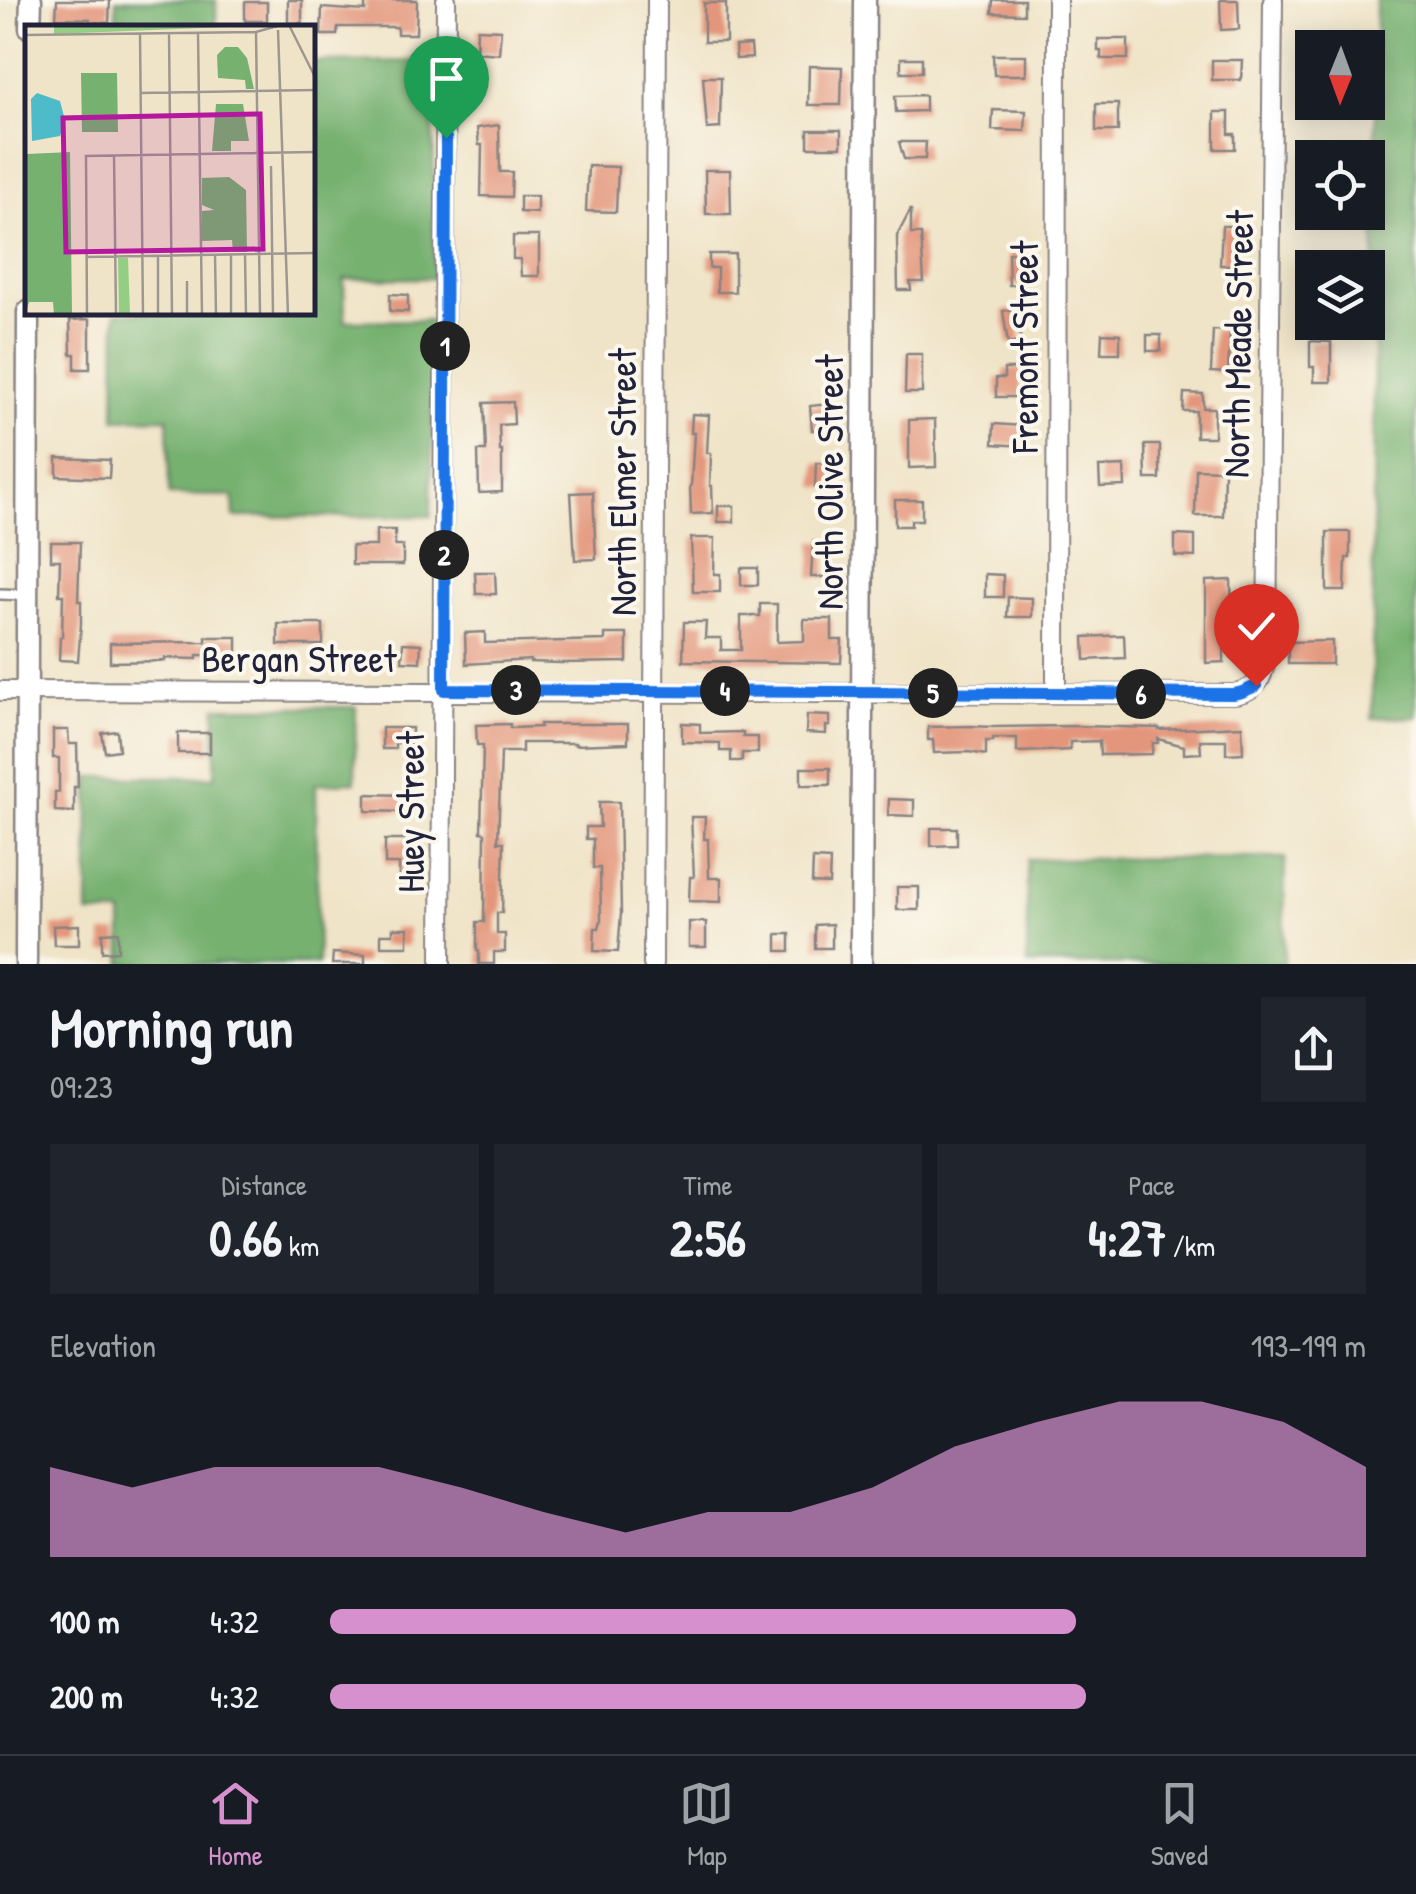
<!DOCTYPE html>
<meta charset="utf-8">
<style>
body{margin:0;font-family:"Patrick Hand",sans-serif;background:#20242c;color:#f1f3f6;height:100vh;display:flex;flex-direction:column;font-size:38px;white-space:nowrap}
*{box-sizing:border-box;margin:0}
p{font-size:32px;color:#9ea1a6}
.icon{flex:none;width:55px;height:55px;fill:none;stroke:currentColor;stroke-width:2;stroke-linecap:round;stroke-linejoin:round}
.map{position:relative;height:964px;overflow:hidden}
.sheet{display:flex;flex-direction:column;background:#171b24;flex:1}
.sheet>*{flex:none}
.needle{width:65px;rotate:181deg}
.controls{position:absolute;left:1295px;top:30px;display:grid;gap:20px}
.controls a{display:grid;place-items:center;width:90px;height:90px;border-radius:0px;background:#171b24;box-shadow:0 5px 25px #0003;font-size:50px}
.pin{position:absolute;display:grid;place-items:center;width:85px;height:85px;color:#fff;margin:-102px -42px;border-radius:50% 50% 50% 0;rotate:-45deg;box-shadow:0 0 10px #0007}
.pin .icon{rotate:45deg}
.km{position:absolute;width:50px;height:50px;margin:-25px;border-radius:50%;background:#222;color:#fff;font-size:28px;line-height:50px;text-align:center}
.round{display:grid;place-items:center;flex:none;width:105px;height:105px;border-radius:0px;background:#20242c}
.overview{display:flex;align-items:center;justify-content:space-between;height:170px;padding:0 50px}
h1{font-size:55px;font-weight:700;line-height:75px}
.stats{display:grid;grid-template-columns:repeat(3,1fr);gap:15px;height:170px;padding:10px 50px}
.stats div{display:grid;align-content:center;border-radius:0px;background:#20242c;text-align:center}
.stats b{font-size:50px;font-weight:700}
.stats small{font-size:28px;font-weight:400}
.stats p{font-size:28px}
.chart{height:280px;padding:20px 50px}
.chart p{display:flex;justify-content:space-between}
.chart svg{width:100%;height:180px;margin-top:10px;fill:#d690ce;opacity:.7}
ul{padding:0 50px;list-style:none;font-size:32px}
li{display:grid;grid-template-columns:160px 120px 1fr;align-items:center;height:75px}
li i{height:25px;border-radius:12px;background:#d690ce}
.tabs{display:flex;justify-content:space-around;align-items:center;height:140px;border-top:2px solid #363941;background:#171b24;font-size:28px;color:#9ea1a6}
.tabs a{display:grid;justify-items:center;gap:5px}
.tabs .selected{color:#d690ce}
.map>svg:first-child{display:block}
.forest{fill:#76b170;stroke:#4c6a56;stroke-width:2.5}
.building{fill:#e3967c}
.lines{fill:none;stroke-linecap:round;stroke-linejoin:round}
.service-casing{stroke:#898382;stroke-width:14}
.minor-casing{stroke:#898382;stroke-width:22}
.tertiary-casing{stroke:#898382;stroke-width:25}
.service{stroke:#fff;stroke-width:9}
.minor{stroke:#fff;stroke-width:18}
.tertiary{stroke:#fff;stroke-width:20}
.route-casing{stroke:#fff;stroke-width:20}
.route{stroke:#1a73e8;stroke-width:12}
.labels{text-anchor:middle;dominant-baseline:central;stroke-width:8;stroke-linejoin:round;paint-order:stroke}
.street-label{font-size:38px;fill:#22223b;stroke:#fbf7ec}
.inset-road{fill:none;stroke:#9e9690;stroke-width:2.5}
.view{fill:#b5179e;fill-opacity:0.15;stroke:#b5179e;stroke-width:5}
.inset-edge{fill:none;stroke:#22223b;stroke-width:5}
</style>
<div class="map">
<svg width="1416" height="964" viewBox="0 0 1416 964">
<rect width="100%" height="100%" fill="#fbf7ec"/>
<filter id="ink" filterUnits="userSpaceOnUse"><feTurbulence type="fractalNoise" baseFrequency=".01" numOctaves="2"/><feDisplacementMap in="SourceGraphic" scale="20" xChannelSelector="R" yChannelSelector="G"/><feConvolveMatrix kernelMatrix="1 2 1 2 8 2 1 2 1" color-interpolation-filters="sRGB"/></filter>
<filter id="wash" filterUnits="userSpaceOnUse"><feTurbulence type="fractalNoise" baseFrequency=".0048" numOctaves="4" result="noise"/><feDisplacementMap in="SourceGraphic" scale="40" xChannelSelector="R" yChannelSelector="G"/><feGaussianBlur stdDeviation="2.25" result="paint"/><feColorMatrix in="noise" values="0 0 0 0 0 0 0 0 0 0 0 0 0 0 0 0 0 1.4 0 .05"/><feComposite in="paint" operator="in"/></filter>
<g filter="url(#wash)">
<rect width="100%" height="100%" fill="#f0e4c8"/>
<g class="forest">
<rect x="116" y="0" width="100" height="27"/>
<polygon points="1376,0 1416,0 1416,717 1372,718"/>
<polygon points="433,61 434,278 344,279 345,321 434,320 431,516 234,517 233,496 169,495 168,418 115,419 116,313 312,312 313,62"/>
<polygon points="216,707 356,707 355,782 316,784 318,964 122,964 122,914 88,914 89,777 215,777"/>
<polygon points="1285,858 1284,964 1027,964 1027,859"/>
</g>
<g id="blocks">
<g class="building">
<polygon points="57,0 110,0 109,23 90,22 90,19 56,18"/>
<rect x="288" y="0" width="14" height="23"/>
<polygon points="365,0 417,0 416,34 397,34 397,27 338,27 337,35 321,35 322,8 365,11"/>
<polygon points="993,0 1024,0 1024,14 992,13"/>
<polygon points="1220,0 1238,0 1239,29 1221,30"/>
<rect x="245" y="2" width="22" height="19"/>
<rect x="704" y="3" width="22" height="39"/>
<polygon points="477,29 501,30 499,54 476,52"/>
<polygon points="1098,39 1128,39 1128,59 1101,59 1101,51 1098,51"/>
<polygon points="751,45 752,58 736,59 735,46"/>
<polygon points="993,55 1026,55 1026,75 994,75"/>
<rect x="901" y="58" width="21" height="14"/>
<polygon points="1212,60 1242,60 1241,80 1212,80"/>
<polygon points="809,66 842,67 841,105 808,105"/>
<polygon points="703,77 721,77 720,128 707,129"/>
<polygon points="925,95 925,111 896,112 895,96"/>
<rect x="1096" y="104" width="22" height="27"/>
<polygon points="993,110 1026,111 1025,131 992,130"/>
<polygon points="1215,112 1229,112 1229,134 1235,134 1235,149 1215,149"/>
<polygon points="499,125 500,172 512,172 511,197 481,196 482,145 479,145 477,128"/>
<rect x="808" y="130" width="33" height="17"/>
<polygon points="899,142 926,142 925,159 904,159"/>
<polygon points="588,166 618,167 616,212 586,211"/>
<polygon points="705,170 730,170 731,214 706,214"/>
<polygon points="520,196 537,196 537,213 520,212"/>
<polygon points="911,209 911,234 921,234 924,282 910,282 911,290 898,290 897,236"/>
<polygon points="1222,226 1239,226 1238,265 1220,265"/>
<polygon points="513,236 539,236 539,276 521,276 520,259 513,259"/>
<polygon points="1008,253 1023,253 1024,285 1009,285"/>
<polygon points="709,254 735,254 735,292 717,292 717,268 709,268"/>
<polygon points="390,294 408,295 408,312 390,311"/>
<polygon points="1016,309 1021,342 1008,344 1003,311"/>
<polygon points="90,319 90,369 75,369 75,354 71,354 70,320"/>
<polygon points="1213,330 1230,331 1228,373 1211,372"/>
<polygon points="1102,333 1120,334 1120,353 1101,353"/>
<rect x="1147" y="335" width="14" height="16"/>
<polygon points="1310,341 1331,342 1331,382 1314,382 1314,367 1310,367"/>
<polygon points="906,354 922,354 922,393 905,393"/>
<polygon points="1004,369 1021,369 1021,397 996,397 996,378 1004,378"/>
<polygon points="1184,393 1203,394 1203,408 1214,408 1214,437 1196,437 1196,411 1183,411"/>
<polygon points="513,402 514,424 499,425 500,451 502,451 502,492 479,493 478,451 486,451 484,403"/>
<polygon points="829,404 831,428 812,430 810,406"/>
<polygon points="692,414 709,415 707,453 711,453 710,486 712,486 713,513 691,514 690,486 691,486 694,433 691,433"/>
<polygon points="935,419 936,467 909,468 909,420"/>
<polygon points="994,424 1023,426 1023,446 993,444"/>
<polygon points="1145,445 1160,445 1160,479 1146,479"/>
<polygon points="57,458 110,460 109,478 57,476"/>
<polygon points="816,463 834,464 833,488 815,487"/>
<polygon points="1124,466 1125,486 1100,487 1099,467"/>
<polygon points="1196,469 1224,470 1223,516 1195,516"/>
<polygon points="593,492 596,559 575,560 571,493"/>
<polygon points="895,500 922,500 922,520 911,520 911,526 895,526"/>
<rect x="718" y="506" width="16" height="16"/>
<polygon points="376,530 395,530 395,546 403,546 403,565 352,565 352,546 376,546"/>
<polygon points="1327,532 1350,532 1350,558 1346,558 1345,591 1327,591"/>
<polygon points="1175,535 1195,536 1195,557 1175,556"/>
<polygon points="691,538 715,538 714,574 720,574 720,592 693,592"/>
<polygon points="813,541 826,542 826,577 811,577"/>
<polygon points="51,542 80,542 78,601 81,601 81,624 78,661 59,660 60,637 62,637 63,595 59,595 60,560 51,560"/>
<rect x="741" y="568" width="17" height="17"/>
<polygon points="475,572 495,572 496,594 476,594"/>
<polygon points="985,574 1003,575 1003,597 985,597"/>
<polygon points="1231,580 1232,623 1235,623 1235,640 1224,640 1224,662 1206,663 1206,581"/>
<polygon points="1008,597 1032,598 1032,617 1007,617"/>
<polygon points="760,604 777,604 777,642 804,641 804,619 832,619 832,640 842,640 841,663 683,661 684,622 706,622 705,638 721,638 721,650 741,650 741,616 760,616"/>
<rect x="278" y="624" width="45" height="21"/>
<polygon points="485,632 485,643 605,640 605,634 627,634 627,662 560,663 530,662 530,660 466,664 465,633"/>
<polygon points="1124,635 1125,658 1085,660 1084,637"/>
<polygon points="206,637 237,637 237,655 197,655 197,659 165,658 165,661 110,662 110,643 206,642"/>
<polygon points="1332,641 1332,664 1288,664 1288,642"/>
<polygon points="403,643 421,644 420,662 402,661"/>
<polygon points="807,715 830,716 830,726 826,726 826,734 806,733"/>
<polygon points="682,723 700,724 700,733 743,732 743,737 758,737 758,753 742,753 742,761 731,761 731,751 720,751 720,743 682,742"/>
<polygon points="510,724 510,728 540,727 540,724 628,724 628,743 575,745 575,743 522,743 522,752 501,752 498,842 504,842 502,913 497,913 497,934 505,934 505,952 494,952 494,964 479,964 479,951 477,951 477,922 484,922 485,833 481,832 483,745 477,745 476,725"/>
<polygon points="970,726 994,727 1078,726 1159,728 1159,730 1242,726 1243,753 1226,754 1226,740 1200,740 1201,753 1184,754 1184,746 1158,739 1158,743 1153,743 1152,754 1100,755 1099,741 1070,742 1070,750 1017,752 1017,738 993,738 993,741 986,741 986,755 969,752 934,753 933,740 928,740 928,727"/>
<polygon points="382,728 412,728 412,743 395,743 395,749 382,749"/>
<polygon points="53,730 68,730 69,744 77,744 78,787 74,787 74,812 55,811 55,792 59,792 59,758 53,758"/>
<polygon points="117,731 119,750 105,752 102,733"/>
<rect x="178" y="733" width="32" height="20"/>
<rect x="801" y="768" width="29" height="17"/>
<polygon points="366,794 406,795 405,812 366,811"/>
<polygon points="889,799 914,800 914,816 888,815"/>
<polygon points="599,802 619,802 621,913 618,952 594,951 595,928 599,928 601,920 600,868 593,868 593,839 586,839 586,827 600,827"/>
<polygon points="691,817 705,817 704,839 708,839 709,878 721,878 721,902 689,901 690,877 694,877"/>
<polygon points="931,828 957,828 957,845 931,846"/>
<polygon points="385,840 409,840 411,888 399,888 399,864 385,864"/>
<polygon points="813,859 830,860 829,884 812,883"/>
<rect x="897" y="887" width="22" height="23"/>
<rect x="689" y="922" width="17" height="25"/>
<polygon points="832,924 832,948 815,948 815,925"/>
<polygon points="79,925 79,945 54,945 53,926"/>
<polygon points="393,928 408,928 408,946 381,946 381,934 393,934"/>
<polygon points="118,932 118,951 102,952 102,933"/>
<rect x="777" y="934" width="13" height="17"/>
<polygon points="333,953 365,955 365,964 332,964"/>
</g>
</g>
</g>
<g filter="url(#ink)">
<use href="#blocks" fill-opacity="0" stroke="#898382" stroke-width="2.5"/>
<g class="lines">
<defs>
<polyline id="service" points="0,594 27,595"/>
<g id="minor">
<path d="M0 691 1234 694C1261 690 1265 673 1267 649L1273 0"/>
<polyline points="1056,693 1057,0"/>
<polyline points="441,964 446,0"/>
<polyline points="653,964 657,0"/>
</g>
<g id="tertiary">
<polyline points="30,28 31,0"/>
<polyline points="26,964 28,312"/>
<polyline points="861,964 865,0"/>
</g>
</defs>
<use href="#service" class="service-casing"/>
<use href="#minor" class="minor-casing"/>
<use href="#tertiary" class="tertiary-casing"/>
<use href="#service" class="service"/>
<use href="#minor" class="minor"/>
<use href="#tertiary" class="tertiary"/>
</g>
</g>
<g class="lines" filter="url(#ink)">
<defs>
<polyline id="route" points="446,138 444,690 1234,694 1242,692 1256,686"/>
</defs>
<use href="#route" class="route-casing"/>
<use href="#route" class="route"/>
</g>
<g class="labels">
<g class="street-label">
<text transform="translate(1237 344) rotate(-89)">North Meade Street</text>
<text transform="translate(1024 347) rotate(-90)">Fremont Street</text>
<text transform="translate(622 482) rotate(-90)">North Elmer Street</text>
<text transform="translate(829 482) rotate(-90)">North Olive Street</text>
<text x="299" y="658">Bergan Street</text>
<text transform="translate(410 812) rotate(-90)">Huey Street</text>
</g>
</g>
<g transform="translate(25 25)">
<rect width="290" height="290" fill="#f0e4c8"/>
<path d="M29 0H249L29 9ZM93 233H103L105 290H94Z" fill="#93ce82"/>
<path d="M200 22H213L222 33 229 64H221L220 55 193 53 192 30ZM56 48H92L93 107H57ZM191 79H218L224 116H206V126H187ZM45 127 47 290H29L28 277H4L0 290 2 129ZM204 152 221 165 222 227H208L207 215 177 216V186L189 185 177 180V153Z" fill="#76b170"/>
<path d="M12 68 35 76 40 95 35 111 7 116 6 74Z" fill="#4ebbc9"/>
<path class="inset-road" d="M264 0 290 52M253 5 263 290M231 7 235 290M144 8 147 290M173 8 177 290M115 9 118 290M0 10 231 7 256 0M115 68 290 65M89 130 91 290M246 141 248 290M190 229 191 290M206 229V290M220 229 221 290M61 232 290 228M162 256V290M62 290 61 131 290 127M133 290V231"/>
<path class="view" d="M235 89 238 224 41 227 38 93Z"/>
<rect width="290" height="290" class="inset-edge"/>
</g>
</svg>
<div class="controls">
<a><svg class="needle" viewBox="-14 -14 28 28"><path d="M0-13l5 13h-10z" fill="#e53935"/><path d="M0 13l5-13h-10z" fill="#9ea1a6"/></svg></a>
<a><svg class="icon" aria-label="locate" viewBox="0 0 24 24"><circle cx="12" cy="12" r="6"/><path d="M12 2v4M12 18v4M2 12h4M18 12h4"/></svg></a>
<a><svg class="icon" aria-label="layers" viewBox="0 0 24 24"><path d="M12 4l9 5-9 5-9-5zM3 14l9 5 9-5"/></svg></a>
</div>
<div class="pin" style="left:446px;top:138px;background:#1e9e55"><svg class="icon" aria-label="arrive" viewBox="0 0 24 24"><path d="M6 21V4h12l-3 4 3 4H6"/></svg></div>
<div class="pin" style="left:1256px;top:686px;background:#d93025"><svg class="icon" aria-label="check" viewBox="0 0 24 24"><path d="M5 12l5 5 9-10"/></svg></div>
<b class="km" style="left:445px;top:346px">1</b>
<b class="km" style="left:444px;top:555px">2</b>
<b class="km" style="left:516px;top:690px">3</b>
<b class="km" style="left:725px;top:691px">4</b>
<b class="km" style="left:933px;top:693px">5</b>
<b class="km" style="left:1141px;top:694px">6</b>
</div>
<section class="sheet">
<div class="overview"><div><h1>Morning run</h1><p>09:23</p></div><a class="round"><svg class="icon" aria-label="share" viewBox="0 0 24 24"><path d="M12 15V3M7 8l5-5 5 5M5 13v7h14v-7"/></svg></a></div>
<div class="stats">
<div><p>Distance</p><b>0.66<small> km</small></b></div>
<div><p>Time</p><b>2:56</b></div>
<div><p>Pace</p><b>4:27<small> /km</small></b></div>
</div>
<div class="chart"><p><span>Elevation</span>193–199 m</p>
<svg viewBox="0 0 160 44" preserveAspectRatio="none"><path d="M0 44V22L10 27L20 22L30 22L40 22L50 27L60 33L70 38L80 33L90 33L100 27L110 17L120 11L130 6L140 6L150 11L160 22V44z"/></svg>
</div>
<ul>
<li><b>100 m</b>4:32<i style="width:72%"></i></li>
<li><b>200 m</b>4:32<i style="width:73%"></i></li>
</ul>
</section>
<nav class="tabs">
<a class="selected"><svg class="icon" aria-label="home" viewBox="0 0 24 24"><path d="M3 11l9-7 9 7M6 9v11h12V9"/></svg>Home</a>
<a><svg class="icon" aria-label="map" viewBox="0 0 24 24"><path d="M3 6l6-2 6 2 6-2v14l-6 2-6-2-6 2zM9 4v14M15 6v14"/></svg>Map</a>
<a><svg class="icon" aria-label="saved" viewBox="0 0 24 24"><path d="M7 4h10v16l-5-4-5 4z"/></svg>Saved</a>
</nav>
